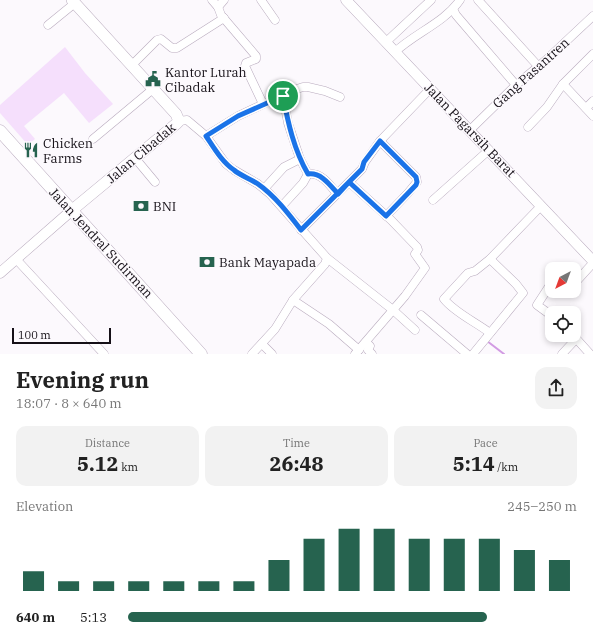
<!DOCTYPE html>
<meta charset="utf-8">
<style>
body{margin:0;font-family:"IBM Plex Serif",serif;background:#f2f2f2;color:#222;height:100vh;display:flex;flex-direction:column;font-size:15px;white-space:nowrap}
*{box-sizing:border-box;margin:0}
p{font-size:13px;color:#767676}
.icon{flex:none;width:22px;height:22px;fill:none;stroke:currentColor;stroke-width:2;stroke-linecap:round;stroke-linejoin:round}
.map{position:relative;height:354px;overflow:hidden}
.sheet{display:flex;flex-direction:column;background:#fff;flex:1}
.sheet>*{flex:none}
.needle{width:26px;rotate:221deg}
.buttons{position:absolute;left:545px;top:262px;display:grid;gap:8px}
.buttons a{display:grid;place-items:center;width:36px;height:36px;border-radius:8px;background:#fff;box-shadow:0 2px 6px #0003;font-size:20px}
.scale{position:absolute;left:12px;bottom:10px;width:99px;box-sizing:border-box;padding-left:4px;border:2px solid #151017;border-top:0;font-size:11px;line-height:14px;white-space:nowrap;color:#151017;-webkit-text-stroke:3px #fcf9fd;paint-order:stroke}
.pin{position:absolute;display:grid;place-items:center;width:34px;height:34px;color:#fff;margin:-17px;border:2px solid #fff;border-radius:50%;box-shadow:0 1px 4px #0007}
.round{display:grid;place-items:center;flex:none;width:42px;height:42px;border-radius:12px;background:#f2f2f2}
.head{display:flex;align-items:center;justify-content:space-between;height:68px;padding:0 16px}
h1{font-size:22px;font-weight:700;line-height:30px}
.metrics{display:grid;grid-template-columns:repeat(3,1fr);gap:6px;height:68px;padding:4px 16px}
.metrics div{display:grid;align-content:center;border-radius:10px;background:#f2f2f2;text-align:center}
.metrics b{font-size:20px;font-weight:700}
.metrics small{font-size:11px;font-weight:400}
.metrics p{font-size:11px}
.chart{height:112px;padding:8px 16px}
.chart p{display:flex;justify-content:space-between}
.chart svg{width:100%;height:72px;margin-top:4px;stroke:#26634f;stroke-width:6}
ul{padding:0 16px;list-style:none;font-size:13px}
li{display:grid;grid-template-columns:64px 48px 1fr;align-items:center;height:30px}
li i{height:10px;border-radius:5px;background:#26634f}
.map>svg:first-child{display:block}
.green{fill:#f5dffc}
.lines{fill:none;stroke-linecap:round;stroke-linejoin:round}
.stream{stroke:#d29be3;stroke-width:2}
.minor-casing{stroke:#b9abbe;stroke-width:9}
.tertiary-casing{stroke:#b9abbe;stroke-width:11}
.secondary-casing{stroke:#b9abbe;stroke-width:12}
.primary-casing{stroke:#b9abbe;stroke-width:13}
.minor{stroke:#fff;stroke-width:8}
.tertiary{stroke:#fff;stroke-width:10}
.secondary{stroke:#fff;stroke-width:11}
.primary{stroke:#fff;stroke-width:12}
.route-casing{stroke:#fff;stroke-width:8}
.route{stroke:#1a73e8;stroke-width:5}
.labels{text-anchor:middle;dominant-baseline:central;stroke-width:3;stroke-linejoin:round;paint-order:stroke}
.poi-label{font-size:13px;fill:#151017;stroke:#fcf9fd;text-anchor:start}
.street-label{font-size:13px;fill:#151017;stroke:#fcf9fd}
</style>
<div class="map">
<svg width="593" height="354" viewBox="0 0 593 354">
<rect width="100%" height="100%" fill="#fcf9fd"/>
<polygon class="green" points="65,47 85,73 113,104 89,123 64,93 24,126 35,139 28,145 0,113 0,105"/>
<g class="lines">
<polyline class="stream" points="487,341 504,354"/>
<defs>
<g id="minor">
<polyline points="212,0 218,7 221,15 256,56 256,59 246,63 245,66 263,104"/>
<polyline points="261,0 275,20"/>
<polyline points="478,0 538,66"/>
<polyline points="218,7 224,0"/>
<polyline points="453,9 456,15 516,85"/>
<polyline points="48,25 75,3"/>
<polyline points="386,42 431,0"/>
<path d="M395 52C415 33 444 23 460 0"/>
<polyline points="132,65 157,40 161,39 172,48 177,48 224,18"/>
<polyline points="563,84 593,116"/>
<polyline points="586,108 593,101"/>
<polyline points="179,121 187,120 206,136 226,164 234,170 258,184 270,194 327,258 325,264 293,300 275,329 252,354"/>
<polyline points="528,127 547,107 563,84 593,54"/>
<polyline points="470,130 516,85 546,60 593,16"/>
<polyline points="206,136 238,116 291,91 303,87 308,87 325,91 340,97"/>
<polyline points="93,139 153,89"/>
<polyline points="380,141 416,177 417,182 408,193 386,216"/>
<polyline points="135,158 155,182"/>
<path d="M308 174C321 172 330 185 337 194"/>
<polyline points="349,182 391,220 417,247 418,250 415,254 425,268 405,296 355,354"/>
<polyline points="264,189 284,167 300,159 288,123 283,96"/>
<polyline points="433,200 489,150"/>
<polyline points="282,206 303,183 308,174 300,159"/>
<polyline points="301,230 362,169 365,162 380,141 430,89"/>
<polyline points="327,258 393,310 415,330"/>
<polyline points="16,259 104,354"/>
<polyline points="574,284 593,263"/>
<polyline points="550,285 537,305 552,316"/>
<polyline points="293,300 329,324 359,350"/>
<polyline points="421,315 467,354"/>
<path d="M490 333C476 322 455 313 444 299L468 273 475 271 490 259 541 206"/>
<polyline points="573,335 590,354"/>
<polyline points="366,342 370,346 368,350 372,354"/>
<polyline points="262,344 272,354"/>
<polyline points="473,354 523,293 516,284 490,259"/>
<polyline points="562,354 576,339"/>
</g>
<g id="tertiary">
<polyline points="346,0 593,261"/>
<polyline points="0,273 71,211"/>
</g>
<polyline id="secondary" points="71,211 176,124 179,121 176,114 72,0"/>
<polyline id="primary" points="0,131 201,354"/>
</defs>
<use href="#minor" class="minor-casing"/>
<use href="#tertiary" class="tertiary-casing"/>
<use href="#secondary" class="secondary-casing"/>
<use href="#primary" class="primary-casing"/>
<use href="#minor" class="minor"/>
<use href="#tertiary" class="tertiary"/>
<use href="#secondary" class="secondary"/>
<use href="#primary" class="primary"/>
</g>
<g class="lines">
<defs>
<path id="route" d="M283 96 238 116 206 136C214 148 222 162 234 170 241 176 251 179 258 184 275 196 288 213 301 230L362 169 364 162 380 141 416 177 417 182 416 185 386 216 349 182 338 194C330 185 321 172 308 174 294 150 288 123 283 96"/>
</defs>
<use href="#route" class="route-casing"/>
<use href="#route" class="route"/>
</g>
<defs>
<symbol id="civic-bare" viewBox="-9 -9 18 18"><path d="M-.6-6.5H3V-4.5H.6V-3L4-1V1h2V6H-6V1h2V-1L-.6-3ZM-1.2 2.5V6h2.4V2.5Z" fill="#26634f" stroke="#fcf9fd" stroke-width="2.5" paint-order="stroke"/></symbol>
<symbol id="restaurant-bare" viewBox="-9 -9 18 18"><path d="M-5-6h1v4h1v-4h1v4h1v-4h1v5L-1.5 .5V6h-2V.5L-5-1ZM5-6V6H3V1.5H1.5Q1.5-4 5-6Z" fill="#26634f" stroke="#fcf9fd" stroke-width="2.5" paint-order="stroke"/></symbol>
<symbol id="bank-bare" viewBox="-9 -9 18 18"><path d="M-6-4H6V4H-6ZM0-2.3a2.3 2.3 0 1 0 0 4.6a2.3 2.3 0 1 0 0-4.6Z" fill="#26634f" stroke="#fcf9fd" stroke-width="2.5" paint-order="stroke"/></symbol>
</defs>
<g fill-rule="evenodd">
<use href="#civic-bare" x="142" y="68" width="22" height="22"/>
<use href="#restaurant-bare" x="20" y="139" width="22" height="22"/>
<use href="#bank-bare" x="130" y="195" width="22" height="22"/>
<use href="#bank-bare" x="196" y="251" width="22" height="22"/>
</g>
<g class="labels">
<g class="poi-label">
<text x="165" y="72">Kantor Lurah<tspan x="165" dy="15">Cibadak</tspan></text>
<text x="43" y="143">Chicken<tspan x="43" dy="15">Farms</tspan></text>
<text x="153" y="206">BNI</text>
<text x="219" y="262">Bank Mayapada</text>
</g>
<g class="street-label">
<text transform="translate(531 73) rotate(-42)">Gang Pasantren</text>
<text transform="translate(470 130) rotate(46)">Jalan Pagarsih Barat</text>
<text transform="translate(141 153) rotate(-40)">Jalan Cibadak</text>
<text transform="translate(101 243) rotate(47)">Jalan Jendral Sudirman</text>
</g>
</g>
</svg>
<div class="buttons">
<a><svg class="needle" viewBox="-14 -14 28 28"><path d="M0-13l5 13h-10z" fill="#e53935"/><path d="M0 13l5-13h-10z" fill="#767676"/></svg></a>
<a><svg class="icon" aria-label="locate" viewBox="0 0 24 24"><circle cx="12" cy="12" r="6"/><path d="M12 2v4M12 18v4M2 12h4M18 12h4"/></svg></a>
</div>
<div class="scale">100 m</div>
<div class="pin" style="left:283px;top:96px;background:#1e9e55"><svg class="icon" aria-label="arrive" viewBox="0 0 24 24"><path d="M6 21V4h12l-3 4 3 4H6"/></svg></div>
</div>
<section class="sheet">
<div class="head"><div><h1>Evening run</h1><p>18:07 · 8 × 640 m</p></div><a class="round"><svg class="icon" aria-label="share" viewBox="0 0 24 24"><path d="M12 15V3M7 8l5-5 5 5M5 13v7h14v-7"/></svg></a></div>
<div class="metrics">
<div><p>Distance</p><b>5.12<small> km</small></b></div>
<div><p>Time</p><b>26:48</b></div>
<div><p>Pace</p><b>5:14<small> /km</small></b></div>
</div>
<div class="chart"><p><span>Elevation</span>245–250 m</p>
<svg viewBox="0 0 160 44" preserveAspectRatio="none"><path d="M5 44V32M15 44V38M25 44V38M35 44V38M45 44V38M55 44V38M65 44V38M75 44V25M85 44V12M95 44V6M105 44V6M115 44V12M125 44V12M135 44V12M145 44V19M155 44V25"/></svg>
</div>
<ul>
<li><b>640 m</b>5:13<i style="width:80%"></i></li>
</ul>
</section>
